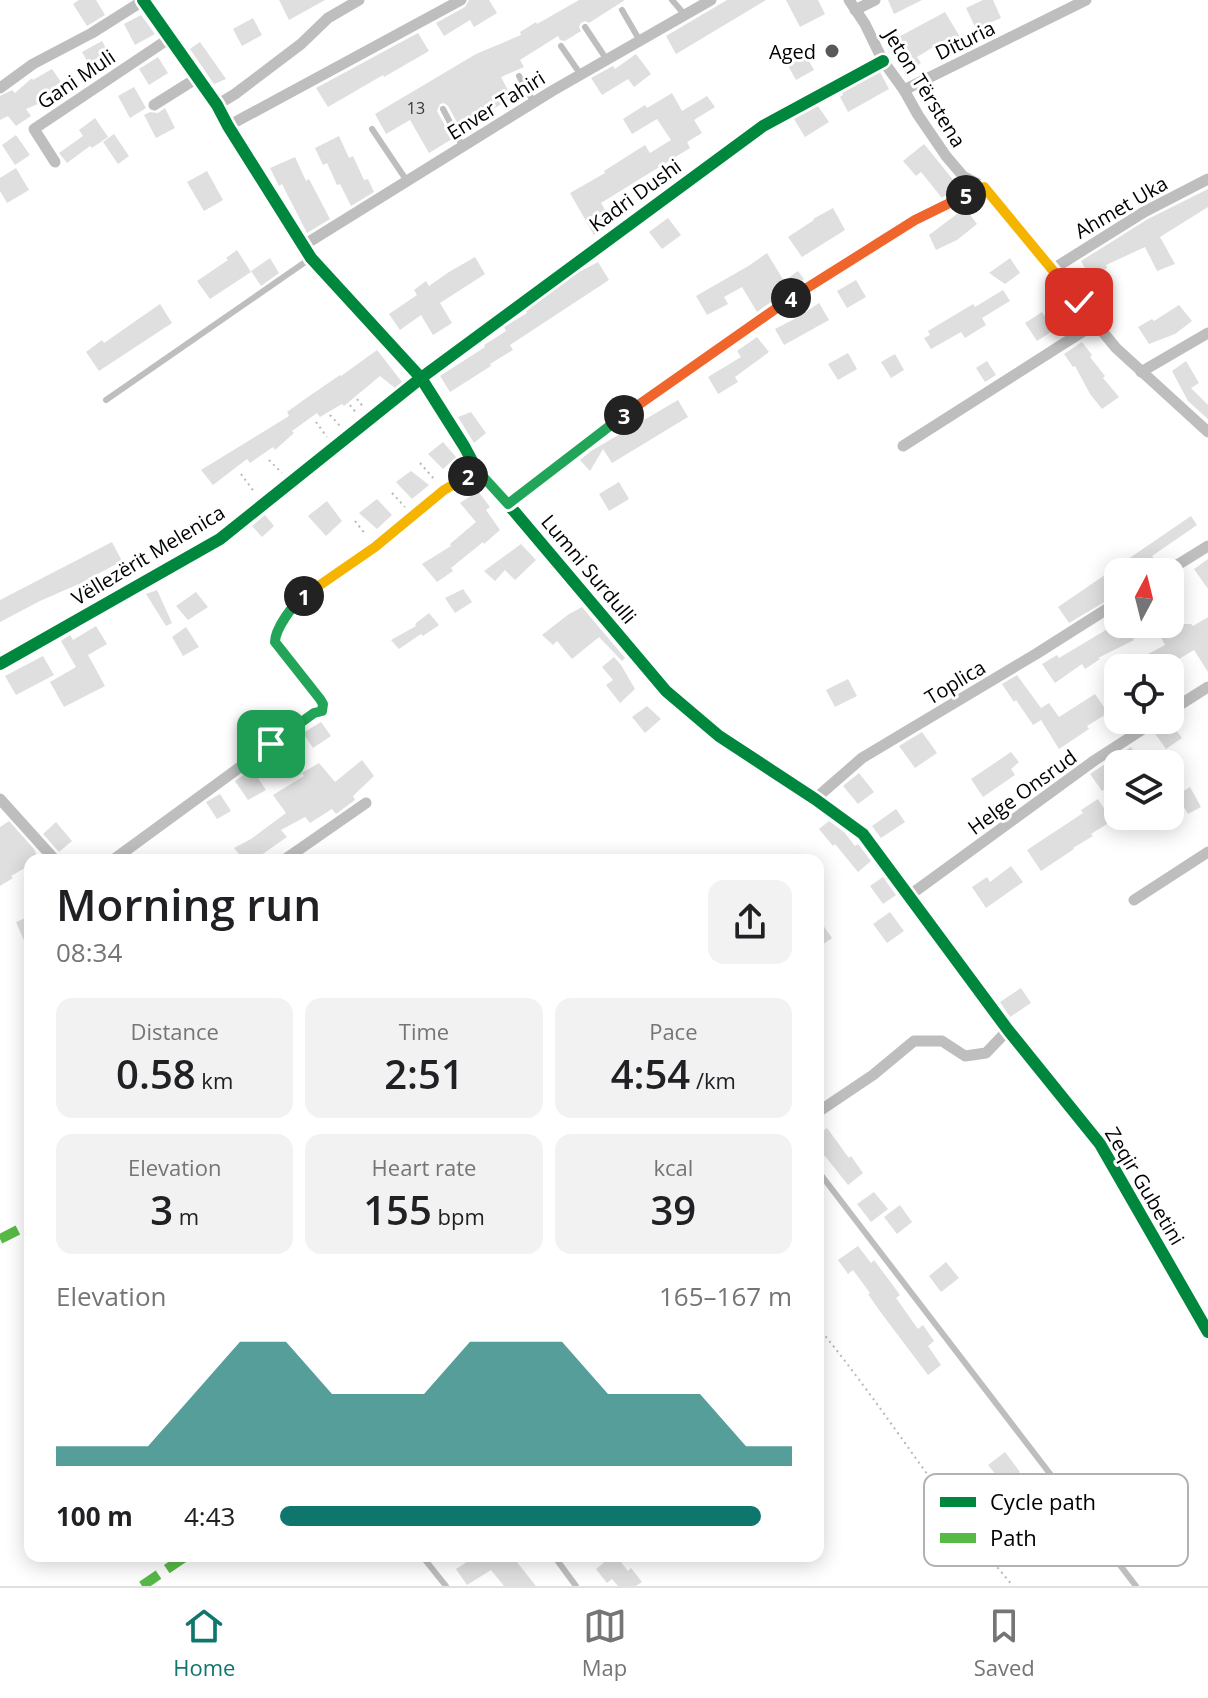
<!DOCTYPE html>
<meta charset="utf-8">
<style>
body{margin:0;font-family:"Open Sans",sans-serif;background:#f2f2f2;color:#202124;height:100vh;display:flex;flex-direction:column;font-size:30px;white-space:nowrap}
*{box-sizing:border-box;margin:0}
p{font-size:26px;color:#757577}
.icon{flex:none;width:44px;height:44px;fill:none;stroke:currentColor;stroke-width:2;stroke-linecap:round;stroke-linejoin:round}
.map{position:relative;flex:1;overflow:hidden}
.sheet{position:absolute;left:24px;top:854px;width:800px;height:708px;display:flex;flex-direction:column;background:#fff;border-radius:16px;box-shadow:0 4px 20px #0003}
.sheet>*{flex:none}
.needle{width:52px;rotate:7deg}
.tools{position:absolute;left:1104px;top:558px;display:grid;gap:16px}
.tools a{display:grid;place-items:center;width:80px;height:80px;border-radius:16px;background:#fff;box-shadow:0 4px 20px #0003;font-size:40px}
.pin{position:absolute;display:grid;place-items:center;width:68px;height:68px;color:#fff;margin:-34px;border-radius:16px;box-shadow:0 4px 12px #0006}
.km{position:absolute;width:40px;height:40px;margin:-20px;border-radius:50%;background:#222;color:#fff;font-size:22px;line-height:40px;text-align:center}
.round{display:grid;place-items:center;flex:none;width:84px;height:84px;border-radius:16px;background:#f2f2f2}
.head{display:flex;align-items:center;justify-content:space-between;height:136px;padding:0 32px}
h1{font-size:44px;font-weight:600;line-height:60px}
.figures{display:grid;grid-template-columns:repeat(3,1fr);gap:12px;height:136px;padding:8px 32px}
.figures div{display:grid;align-content:center;border-radius:16px;background:#f2f2f2;text-align:center}
.figures b{font-size:40px;font-weight:600}
.figures small{font-size:22px;font-weight:400}
.figures p{font-size:22px}
.chart{height:224px;padding:16px 32px}
.chart p{display:flex;justify-content:space-between}
.chart svg{width:100%;height:144px;margin-top:8px;fill:#0f766e;opacity:.7}
ul{padding:0 32px;list-style:none;font-size:26px}
li{display:grid;grid-template-columns:128px 96px 1fr;align-items:center;height:60px}
li i{height:20px;border-radius:10px;background:#0f766e}
.tab-bar{display:flex;justify-content:space-around;align-items:center;height:112px;border-top:2px solid #e0e0e0;background:#fff;font-size:22px;color:#757577}
.tab-bar a{display:grid;justify-items:center;gap:4px}
.tab-bar .current{color:#0f766e}
.map>svg:first-child{display:block}
.building{fill:#dfdfdf}
.lines{fill:none;stroke-linecap:round;stroke-linejoin:round}
.path{stroke:#b9b9b9;stroke-width:2;stroke-dasharray:2 4;stroke-linecap:butt}
.service{stroke:#bebebe;stroke-width:6}
.minor{stroke:#bebebe;stroke-width:11}
.tertiary{stroke:#bebebe;stroke-width:14}
.quiet{stroke:#58b947;stroke-width:10;stroke-dasharray:20 10;stroke-linecap:butt}
.cycleway-casing{stroke:#fff;stroke-width:17}
.cycleway{stroke:#00873e;stroke-width:12}
.split-1-casing{stroke:#fff;stroke-width:16}
.split-2-casing{stroke:#fff;stroke-width:16}
.split-3-casing{stroke:#fff;stroke-width:16}
.split-4-casing{stroke:#fff;stroke-width:16}
.split-5-casing{stroke:#fff;stroke-width:16}
.split-6-casing{stroke:#fff;stroke-width:16}
.split-1{stroke:#22a559;stroke-width:10}
.split-2{stroke:#f5b400;stroke-width:10}
.split-3{stroke:#22a559;stroke-width:10}
.split-4{stroke:#f0652b;stroke-width:10}
.split-5{stroke:#f0652b;stroke-width:10}
.split-6{stroke:#f5b400;stroke-width:10}
.poi-dot{fill:#595959;stroke:#fff;stroke-width:3}
.labels{text-anchor:middle;dominant-baseline:central;stroke-width:6;stroke-linejoin:round;paint-order:stroke}
.number-label{font-size:16px;fill:#383838}
.street-label{font-size:20px;fill:#000;stroke:#fff}
.poi-label{font-size:20px;fill:#000;stroke:#fff;text-anchor:end}
.key{fill:#fff;stroke:#b2b2b2;stroke-width:2}
.key-label{font-size:22px;fill:#000}
</style>
<div class="map">
<svg width="1208" height="1586" viewBox="0 0 1208 1586">
<rect width="100%" height="100%" fill="#fff"/>
<g class="building">
<polygon points="79,0 96,0 105,15 87,26 73,4"/>
<polygon points="279,0 325,0 289,20"/>
<polygon points="469,0 489,0 497,13 474,27 470,20 444,36 436,23 465,7"/>
<polygon points="579,0 625,0 589,23 585,21 581,23 579,27 581,31 565,41 560,40 558,36 520,60 524,67 501,77 512,98 484,114 487,118 465,132 463,133 448,106 444,103 440,104 437,111 452,139 429,153 410,120 386,134 375,114 476,54 521,35 520,32 536,22 537,24"/>
<polygon points="727,0 766,0 676,54 666,36"/>
<polygon points="786,0 818,0 825,14 800,27"/>
<polygon points="888,0 922,0 894,14"/>
<polygon points="983,0 993,0 1001,18 976,29 966,8"/>
<polygon points="945,12 963,42 950,49 945,40 917,57 921,63 909,70 893,40"/>
<polygon points="141,15 155,34 135,45 124,24"/>
<polygon points="253,18 262,35 242,46 233,29"/>
<polygon points="418,33 429,51 384,77 383,75 328,107 316,88"/>
<polygon points="102,41 112,59 92,70 82,52"/>
<polygon points="200,42 226,79 214,84 190,49"/>
<polygon points="636,54 651,74 634,87 628,79 602,95 591,78 613,66 615,69"/>
<polygon points="805,54 814,70 796,80 787,64"/>
<polygon points="158,57 168,73 149,85 139,69"/>
<polygon points="52,69 61,82 37,100 40,103 26,109 31,116 16,126 8,116 0,120 0,96 12,90 15,93 32,78 33,80"/>
<polygon points="880,72 889,89 848,112 840,97 843,95 842,93"/>
<polygon points="134,87 146,108 130,118 118,96"/>
<polygon points="672,93 682,111 707,96 715,107 694,120 702,133 687,142 690,148 601,203 613,223 594,235 570,193 605,173 604,171 645,145 650,153 671,140 657,119 632,134 623,119 645,105 647,108"/>
<polygon points="818,106 829,122 805,137 794,119"/>
<polygon points="165,108 175,128 156,138 144,115 150,112 158,113"/>
<polygon points="95,118 108,137 92,148 90,146 67,163 59,153 83,136 79,130"/>
<polygon points="114,134 129,156 118,164 103,142"/>
<polygon points="16,135 30,155 15,165 2,145"/>
<polygon points="339,136 349,158 353,156 364,180 368,179 374,192 351,206 340,184 337,185 327,163 323,165 315,148"/>
<polygon points="924,144 959,187 942,198 921,172 916,176 903,161"/>
<polygon points="295,157 306,181 309,179 330,219 307,233 282,184 279,186 270,168"/>
<polygon points="16,168 29,190 7,203 0,191 0,178"/>
<polygon points="207,171 223,200 204,211 187,182"/>
<polygon points="1208,189 1208,207 1160,237 1175,264 1157,271 1145,247 1106,265 1107,268 1091,279 1081,261 1148,219"/>
<polygon points="833,208 845,230 802,257 788,237 814,220 813,219"/>
<polygon points="965,208 977,224 957,240 936,250 929,235"/>
<polygon points="668,218 681,235 662,249 649,232"/>
<polygon points="237,250 251,272 210,299 197,281 228,260 226,258"/>
<polygon points="767,253 784,281 798,271 804,279 757,312 742,287 724,297 728,304 707,315 696,296 750,265"/>
<polygon points="475,257 485,274 440,303 452,323 433,335 421,315 400,330 389,314 417,295 414,290 426,281 429,286 449,272"/>
<polygon points="270,258 279,273 261,286 251,271"/>
<polygon points="1010,258 1020,273 1005,284 989,273"/>
<polygon points="598,262 609,280 510,345 513,350 490,364 491,366 450,392 440,376 485,347 484,345 506,331 504,327 527,313 526,311 577,273"/>
<polygon points="856,280 866,297 847,308 837,291"/>
<polygon points="1003,290 1010,301 982,318 986,325 965,338 961,332 931,349 924,338 930,335 928,331 973,304 975,307"/>
<polygon points="819,303 829,320 784,345 775,329 800,316"/>
<polygon points="160,304 172,323 99,371 86,352 102,340 104,343"/>
<polygon points="1179,305 1192,321 1175,334 1149,344 1138,327 1152,319 1154,321"/>
<polygon points="1042,312 1054,330 1037,341 1025,323"/>
<polygon points="757,337 769,352 735,377 738,382 718,394 708,377 741,357 737,351"/>
<polygon points="1082,342 1092,355 1090,357 1105,376 1103,378 1119,397 1102,409 1090,394 1075,366 1073,367 1064,354"/>
<polygon points="377,350 402,382 395,388 380,376 344,406 342,404 320,417 317,413 292,431 294,433 275,450 273,447 250,463 247,459 213,485 201,470 289,416 287,412 305,399 340,375 341,376"/>
<polygon points="848,353 857,369 838,380 828,364"/>
<polygon points="895,354 904,370 891,378 881,362"/>
<polygon points="987,361 996,375 985,382 976,368"/>
<polygon points="1186,361 1199,383 1191,388 1208,405 1208,419 1188,401 1172,371"/>
<polygon points="678,400 688,417 612,463 603,449 590,471 580,460 591,451"/>
<polygon points="471,412 486,433 474,443 458,417"/>
<polygon points="443,442 456,457 443,469 428,454"/>
<polygon points="411,471 429,485 412,499 396,482"/>
<polygon points="619,482 629,499 609,511 599,494"/>
<polygon points="478,491 490,507 486,510 500,530 484,544 483,542 451,568 453,571 437,582 422,564 451,546 450,544 476,522 460,503"/>
<polygon points="377,499 392,515 377,529 359,513"/>
<polygon points="327,501 342,521 326,536 308,516"/>
<polygon points="265,515 274,526 262,537 252,526"/>
<polygon points="1191,516 1197,525 1152,556 1157,563 1157,567 1149,572 1118,572 1118,594 1069,623 1058,607"/>
<polygon points="112,542 122,561 81,583 40,601 0,622 0,600"/>
<polygon points="521,544 536,560 515,580 505,570 495,581 484,571"/>
<polygon points="1208,559 1208,589 1194,569"/>
<polygon points="463,589 472,602 455,613 445,598"/>
<polygon points="157,590 172,623 166,626 146,594"/>
<polygon points="196,592 208,607 188,620 176,606"/>
<polygon points="1170,600 1183,624 1191,624 1193,626 1208,617 1208,672 1194,650 1164,668 1156,668 1148,654 1165,645 1154,624 1170,624"/>
<polygon points="582,607 625,658 622,661 599,637 572,659 557,641 553,645 542,635 569,614"/>
<polygon points="429,613 439,625 423,636 421,634 399,649 391,640 416,626 415,624"/>
<polygon points="1116,624 1123,624 1134,640 1098,658 1100,659 1085,669 1082,664 1055,683 1042,664 1057,655 1059,658"/>
<polygon points="96,626 107,644 88,655 105,686 64,707 50,682 76,667 61,641 70,635 73,640"/>
<polygon points="186,627 199,647 183,656 172,637"/>
<polygon points="43,656 54,675 16,695 5,676"/>
<polygon points="614,657 621,665 635,689 620,703 606,685 613,680 602,667"/>
<polygon points="1017,675 1041,708 1049,703 1059,717 1095,694 1108,713 1087,726 1089,729 1059,749 1041,720 1033,725 1016,700 1014,702 1002,684"/>
<polygon points="848,679 857,696 835,707 826,690"/>
<polygon points="647,706 661,719 645,733 632,717"/>
<polygon points="1165,720 1168,720 1182,738 1166,749 1154,732 1162,727"/>
<polygon points="321,722 331,736 313,748 303,733"/>
<polygon points="922,732 937,753 915,768 899,746"/>
<polygon points="1131,747 1142,764 1107,764 1118,780 1102,791 1090,774"/>
<polygon points="1011,752 1019,762 1011,769 1015,775 983,797 971,779"/>
<polygon points="362,760 374,776 353,796 355,800 336,814 332,809 310,823 305,817 281,830 287,837 254,860 244,860 234,848 251,839 286,813 273,795 304,776 302,773 319,763 335,782"/>
<polygon points="252,769 266,790 248,800 235,781"/>
<polygon points="859,773 874,792 858,804 843,786"/>
<polygon points="1190,787 1201,807 1188,814 1177,795"/>
<polygon points="220,794 231,811 217,819 206,802"/>
<polygon points="1098,799 1112,821 1091,834 1093,836 1073,848 1074,849 1041,871 1027,850 1083,813 1081,810"/>
<polygon points="896,809 905,822 881,838 872,826"/>
<polygon points="9,821 34,849 39,860 30,860 30,865 11,876 13,878 0,886 0,827"/>
<polygon points="829,821 844,832 855,846 858,844 871,861 858,872 835,844 833,846 819,829"/>
<polygon points="56,822 72,841 59,852 43,834"/>
<polygon points="1011,866 1023,882 986,908 972,887 987,877 990,882"/>
<polygon points="883,877 896,895 883,904 870,886"/>
<polygon points="890,912 904,931 887,943 873,924"/>
<polygon points="30,916 30,954 16,922"/>
<polygon points="818,918 832,938 818,948"/>
<polygon points="1021,988 1031,1003 1010,1017 1000,1002"/>
<polygon points="827,1128 849,1158 851,1156 863,1173 848,1185 825,1156 818,1160 818,1134"/>
<polygon points="874,1192 888,1209 871,1222 857,1204"/>
<polygon points="900,1205 912,1222 897,1234 884,1217"/>
<polygon points="858,1246 871,1263 874,1260 889,1280 900,1295 896,1298 918,1329 923,1325 934,1341 928,1346 941,1365 928,1375 879,1310 868,1294 870,1293 853,1270 848,1274 838,1260"/>
<polygon points="946,1262 959,1278 941,1292 929,1276"/>
<polygon points="1005,1452 1020,1472 1018,1474 1054,1519 1042,1529 1006,1484 1004,1485 988,1465"/>
<polygon points="476,1556 512,1556 536,1586 504,1586 491,1570 467,1585 456,1569"/>
<polygon points="612,1556 616,1556 628,1571 631,1568 642,1582 636,1586 618,1586 612,1579 607,1583 596,1569"/>
</g>
<g class="lines">
<g class="path">
<polyline points="357,399 364,408"/>
<polyline points="350,405 357,414"/>
<polyline points="330,415 340,426"/>
<polyline points="316,422 327,437"/>
<polyline points="269,460 282,473"/>
<polyline points="420,463 435,480"/>
<polyline points="241,474 255,493"/>
<polyline points="392,493 405,507"/>
<polyline points="355,521 366,535"/>
<polyline points="279,755 292,777"/>
<polyline points="261,859 262,860"/>
<path d="M818 1327C887 1411 943 1504 1013 1586"/>
</g>
<g class="service">
<polyline points="672,0 685,15"/>
<polyline points="622,10 640,41"/>
<polyline points="585,27 607,60"/>
<polyline points="561,46 581,75"/>
<polyline points="519,76 534,103"/>
<polyline points="443,109 463,147"/>
<polyline points="372,129 407,181"/>
<polyline points="106,400 311,258"/>
<polyline points="818,1171 1136,1586"/>
<polyline points="422,1556 446,1586"/>
<polyline points="554,1556 576,1586"/>
</g>
<g class="minor">
<polyline points="849,0 865,24 883,61 904,90 918,115 946,156 963,176 984,187 1116,348 1208,432"/>
<polyline points="855,10 875,0"/>
<polyline points="0,88 33,64 92,33 144,0"/>
<polyline points="904,90 1086,0"/>
<polyline points="154,105 197,78"/>
<polyline points="217,105 235,94 301,44 328,18 359,0"/>
<polyline points="228,126 461,0"/>
<polyline points="55,162 34,129 170,38"/>
<polyline points="304,245 552,91 711,0"/>
<polyline points="1053,269 1144,212 1208,179"/>
<polyline points="1141,372 1208,333"/>
<polyline points="903,446 1096,323"/>
<polyline points="508,504 617,420 814,282 915,220 984,187"/>
<polyline points="1166,572 1208,546"/>
<polyline points="0,664 220,539 421,378 763,126 883,61"/>
<polyline points="1170,711 1208,687"/>
<polyline points="0,799 55,860"/>
<polyline points="815,799 862,758 1036,654 1118,602"/>
<polyline points="113,860 314,713 322,711 323,704 320,699 277,646 275,638 277,630 297,602 375,547 444,490 477,470"/>
<polyline points="284,860 366,803"/>
<polyline points="910,895 1095,760 1157,720"/>
<polyline points="1134,900 1208,852"/>
<polyline points="818,1112 873,1075 914,1041 942,1041 965,1056 986,1053 1008,1030"/>
</g>
<polyline class="tertiary" points="143,0 217,105 228,126 311,258 421,378 464,446 477,470 508,504 666,691 719,736 815,799 863,834 1008,1030 1100,1144 1208,1332"/>
<g class="quiet">
<polyline points="0,1239 30,1224"/>
<polyline points="142,1586 186,1556"/>
</g>
<defs>
<g id="cycleway">
<polyline points="143,0 217,105 228,126 311,258 421,378 464,446 477,470 508,504 666,691 719,736 815,799 863,834 1008,1030 1100,1144 1208,1332"/>
<polyline points="0,664 220,539 421,378 763,126 883,61"/>
</g>
</defs>
<use href="#cycleway" class="cycleway-casing"/>
<use href="#cycleway" class="cycleway"/>
</g>
<g class="lines">
<defs>
<path id="split-1" d="M271 744 314 713 322 711 323 704 320 699 275 642C275 629 293 604 304 596"/>
<polyline id="split-2" points="304,596 375,547 444,490 468,476"/>
<polyline id="split-3" points="468,476 477,470 508,504 624,415"/>
<polyline id="split-4" points="624,415 791,298"/>
<polyline id="split-5" points="791,298 915,220 966,195"/>
<polyline id="split-6" points="966,195 984,187 1079,302"/>
</defs>
<use href="#split-1" class="split-1-casing"/>
<use href="#split-2" class="split-2-casing"/>
<use href="#split-3" class="split-3-casing"/>
<use href="#split-4" class="split-4-casing"/>
<use href="#split-5" class="split-5-casing"/>
<use href="#split-6" class="split-6-casing"/>
<use href="#split-1" class="split-1"/>
<use href="#split-2" class="split-2"/>
<use href="#split-3" class="split-3"/>
<use href="#split-4" class="split-4"/>
<use href="#split-5" class="split-5"/>
<use href="#split-6" class="split-6"/>
</g>
<circle class="poi-dot" cx="832" cy="51" r="8"/>
<g class="labels">
<g class="number-label">
<text x="416" y="108">13</text>
</g>
<g class="street-label">
<text transform="translate(965 40) rotate(-26)">Dituria</text>
<text transform="translate(76 79) rotate(-34)">Gani Muli</text>
<text transform="translate(925 88) rotate(58)">Jeton Tërstena</text>
<text transform="translate(496 105) rotate(-32)">Enver Tahiri</text>
<text transform="translate(635 195) rotate(-36)">Kadri Dushi</text>
<text transform="translate(1121 207) rotate(-30)">Ahmet Uka</text>
<text transform="translate(148 555) rotate(-31)">Vëllezërit Melenica</text>
<text transform="translate(589 569) rotate(50)">Lumni Surdulli</text>
<text transform="translate(955 682) rotate(-31)">Toplica</text>
<text transform="translate(1022 792) rotate(-36)">Helge Onsrud</text>
<text transform="translate(1145 1186) rotate(59)">Zeqir Gubetini</text>
</g>
<g class="poi-label">
<text x="816" y="51">Aged</text>
</g>
</g>
<rect x="924" y="1474" width="264" height="92" rx="12" class="key"/>
<rect x="940" y="1497" width="36" height="10" fill="#00873e"/>
<rect x="940" y="1533" width="36" height="10" fill="#58b947"/>
<g class="key-label">
<text x="990" y="1510">Cycle path</text>
<text x="990" y="1546">Path</text>
</g>
</svg>
<div class="tools">
<a><svg class="needle" viewBox="-14 -14 28 28"><path d="M0-13l5 13h-10z" fill="#e53935"/><path d="M0 13l5-13h-10z" fill="#757577"/></svg></a>
<a><svg class="icon" aria-label="locate" viewBox="0 0 24 24"><circle cx="12" cy="12" r="6"/><path d="M12 2v4M12 18v4M2 12h4M18 12h4"/></svg></a>
<a><svg class="icon" aria-label="layers" viewBox="0 0 24 24"><path d="M12 4l9 5-9 5-9-5zM3 14l9 5 9-5"/></svg></a>
</div>
<div class="pin" style="left:271px;top:744px;background:#1e9e55"><svg class="icon" aria-label="arrive" viewBox="0 0 24 24"><path d="M6 21V4h12l-3 4 3 4H6"/></svg></div>
<div class="pin" style="left:1079px;top:302px;background:#d93025"><svg class="icon" aria-label="check" viewBox="0 0 24 24"><path d="M5 12l5 5 9-10"/></svg></div>
<b class="km" style="left:304px;top:596px">1</b>
<b class="km" style="left:468px;top:476px">2</b>
<b class="km" style="left:624px;top:415px">3</b>
<b class="km" style="left:791px;top:298px">4</b>
<b class="km" style="left:966px;top:195px">5</b>
<section class="sheet">
<div class="head"><div><h1>Morning run</h1><p>08:34</p></div><a class="round"><svg class="icon" aria-label="share" viewBox="0 0 24 24"><path d="M12 15V3M7 8l5-5 5 5M5 13v7h14v-7"/></svg></a></div>
<div class="figures">
<div><p>Distance</p><b>0.58<small> km</small></b></div>
<div><p>Time</p><b>2:51</b></div>
<div><p>Pace</p><b>4:54<small> /km</small></b></div>
</div>
<div class="figures">
<div><p>Elevation</p><b>3<small> m</small></b></div>
<div><p>Heart rate</p><b>155<small> bpm</small></b></div>
<div><p>kcal</p><b>39</b></div>
</div>
<div class="chart"><p><span>Elevation</span>165–167 m</p>
<svg viewBox="0 0 160 44" preserveAspectRatio="none"><path d="M0 44V38L10 38L20 38L30 22L40 6L50 6L60 22L70 22L80 22L90 6L100 6L110 6L120 22L130 22L140 22L150 38L160 38V44z"/></svg>
</div>
<ul>
<li><b>100 m</b>4:43<i style="width:94%"></i></li>
</ul>
</section>
</div>
<nav class="tab-bar">
<a class="current"><svg class="icon" aria-label="home" viewBox="0 0 24 24"><path d="M3 11l9-7 9 7M6 9v11h12V9"/></svg>Home</a>
<a><svg class="icon" aria-label="map" viewBox="0 0 24 24"><path d="M3 6l6-2 6 2 6-2v14l-6 2-6-2-6 2zM9 4v14M15 6v14"/></svg>Map</a>
<a><svg class="icon" aria-label="saved" viewBox="0 0 24 24"><path d="M7 4h10v16l-5-4-5 4z"/></svg>Saved</a>
</nav>
